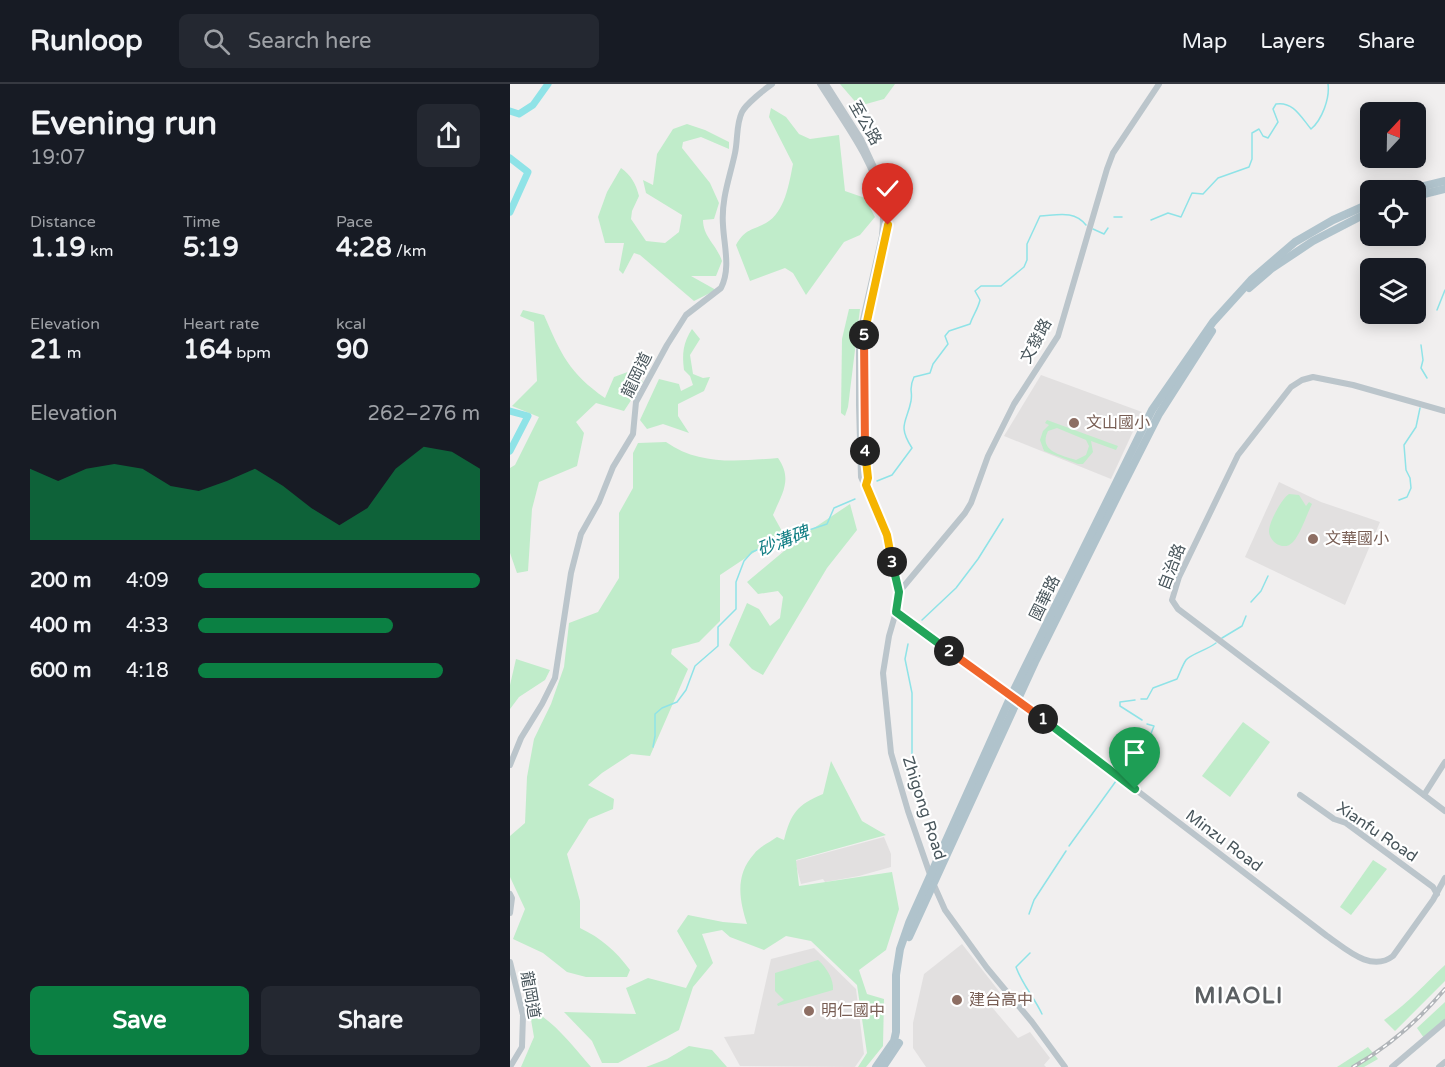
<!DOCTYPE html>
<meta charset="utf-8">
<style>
body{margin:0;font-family:"Varela Round","Noto Sans TC",sans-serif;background:#242831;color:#f1f3f6;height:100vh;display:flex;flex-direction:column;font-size:22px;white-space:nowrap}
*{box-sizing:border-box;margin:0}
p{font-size:20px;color:#9ea1a6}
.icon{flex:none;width:33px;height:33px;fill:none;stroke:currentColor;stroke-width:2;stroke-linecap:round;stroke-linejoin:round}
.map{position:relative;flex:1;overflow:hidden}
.side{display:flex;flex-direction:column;background:#171b24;width:510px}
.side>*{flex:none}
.needle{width:39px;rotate:22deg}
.buttons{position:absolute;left:850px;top:18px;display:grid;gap:12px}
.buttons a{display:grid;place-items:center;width:66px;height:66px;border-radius:9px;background:#171b24;box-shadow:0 3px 15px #0003;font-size:30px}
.pin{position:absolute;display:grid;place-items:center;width:51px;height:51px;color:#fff;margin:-62px -26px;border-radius:50% 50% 50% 0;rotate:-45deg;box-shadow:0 0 6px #0007}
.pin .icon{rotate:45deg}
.km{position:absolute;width:30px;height:30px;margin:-15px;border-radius:50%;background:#222;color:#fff;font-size:16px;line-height:30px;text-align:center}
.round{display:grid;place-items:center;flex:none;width:63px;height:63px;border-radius:9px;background:#242831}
.head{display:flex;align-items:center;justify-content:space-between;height:102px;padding:0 30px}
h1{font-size:33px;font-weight:700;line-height:45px}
.figures{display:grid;grid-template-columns:repeat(3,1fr);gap:9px;height:102px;padding:6px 30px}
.figures div{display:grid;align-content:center}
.figures b{font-size:26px;font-weight:700}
.figures small{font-size:16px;font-weight:400}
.figures p{font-size:16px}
.chart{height:168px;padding:12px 30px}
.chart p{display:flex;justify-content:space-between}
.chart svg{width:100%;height:108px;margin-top:6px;fill:#0b8043;opacity:.7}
.action{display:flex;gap:12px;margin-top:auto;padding:12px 30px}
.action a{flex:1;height:69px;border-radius:9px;background:#0b8043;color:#fff;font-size:24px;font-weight:700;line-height:69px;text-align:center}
.action a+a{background:#242831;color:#f1f3f6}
ul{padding:0 30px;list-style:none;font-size:20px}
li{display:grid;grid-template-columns:96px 72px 1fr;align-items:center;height:45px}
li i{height:15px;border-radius:8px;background:#0b8043}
header{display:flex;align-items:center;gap:36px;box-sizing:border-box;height:84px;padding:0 30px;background:#171b24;border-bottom:2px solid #363941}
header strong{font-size:28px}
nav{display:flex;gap:33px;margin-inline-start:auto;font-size:21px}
.search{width:420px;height:54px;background:#242831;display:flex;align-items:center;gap:15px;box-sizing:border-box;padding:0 21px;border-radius:9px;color:#9ea1a6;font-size:22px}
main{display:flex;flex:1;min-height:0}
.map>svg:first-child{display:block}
.education{fill:#e2e0e0}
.green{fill:#c0ecca;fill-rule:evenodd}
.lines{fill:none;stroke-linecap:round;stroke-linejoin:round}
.stream{stroke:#8fe3e7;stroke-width:1.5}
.river{stroke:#8fe3e7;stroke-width:7}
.tertiary{stroke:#bbc5cb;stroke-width:6}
.primary{stroke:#b0c3cc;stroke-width:8}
.rail-casing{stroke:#b1b5b9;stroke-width:4}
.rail{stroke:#fff;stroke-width:1.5;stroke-dasharray:4.5;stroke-linecap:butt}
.split-1-casing{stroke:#fff;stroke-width:12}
.split-2-casing{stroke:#fff;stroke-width:12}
.split-3-casing{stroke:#fff;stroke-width:12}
.split-4-casing{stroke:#fff;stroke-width:12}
.split-5-casing{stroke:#fff;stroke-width:12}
.split-6-casing{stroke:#fff;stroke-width:12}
.split-1{stroke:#22a559;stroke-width:8}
.split-2{stroke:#f0652b;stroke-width:8}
.split-3{stroke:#22a559;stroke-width:8}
.split-4{stroke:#f5b400;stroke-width:8}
.split-5{stroke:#f0652b;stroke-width:8}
.split-6{stroke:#f5b400;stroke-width:8}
.education-dot{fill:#8d6e63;stroke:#fff;stroke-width:2}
.labels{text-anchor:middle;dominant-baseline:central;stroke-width:4.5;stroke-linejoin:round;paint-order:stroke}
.street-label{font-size:16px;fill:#48555b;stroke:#fff}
.education-label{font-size:16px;fill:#785e54;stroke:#fff;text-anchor:start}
.water-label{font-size:18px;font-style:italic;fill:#137f85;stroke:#fff}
.district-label{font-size:22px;font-weight:bold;letter-spacing:1.5px;fill:#5c6063;stroke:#fff}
</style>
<header>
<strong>Runloop</strong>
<div class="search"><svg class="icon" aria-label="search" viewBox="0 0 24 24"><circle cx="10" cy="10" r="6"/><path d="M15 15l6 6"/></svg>Search here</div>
<nav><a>Map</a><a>Layers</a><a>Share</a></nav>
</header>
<main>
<section class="side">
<div class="head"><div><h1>Evening run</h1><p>19:07</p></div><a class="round"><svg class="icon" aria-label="share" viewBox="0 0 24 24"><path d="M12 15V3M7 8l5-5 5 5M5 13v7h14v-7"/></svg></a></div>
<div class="figures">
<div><p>Distance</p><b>1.19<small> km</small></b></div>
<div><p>Time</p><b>5:19</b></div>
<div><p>Pace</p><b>4:28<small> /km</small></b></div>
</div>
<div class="figures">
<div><p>Elevation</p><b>21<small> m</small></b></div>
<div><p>Heart rate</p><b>164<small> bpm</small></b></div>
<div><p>kcal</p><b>90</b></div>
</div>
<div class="chart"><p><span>Elevation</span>262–276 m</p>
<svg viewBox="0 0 160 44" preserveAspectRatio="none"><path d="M0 44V15L10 20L20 15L30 13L40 15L50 22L60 24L70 20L80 15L90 22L100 31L110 38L120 31L130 15L140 6L150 8L160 15V44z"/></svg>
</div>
<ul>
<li><b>200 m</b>4:09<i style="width:100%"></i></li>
<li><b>400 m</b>4:33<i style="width:69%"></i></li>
<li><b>600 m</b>4:18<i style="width:87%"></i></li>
</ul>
<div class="action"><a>Save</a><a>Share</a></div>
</section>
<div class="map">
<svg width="935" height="983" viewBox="0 0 935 983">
<rect width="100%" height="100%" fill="#f1efef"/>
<g class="education">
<polygon points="531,291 632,328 601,395 494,352"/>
<polygon points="769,398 811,418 870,438 835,521 735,473"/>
<polygon points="374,753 381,770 381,783 349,792 315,798 313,795 291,800 285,777"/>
<polygon points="452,860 492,911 481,922 508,954 520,948 540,974 534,981 536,983 416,983 403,964 403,939 414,890"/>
<polygon points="304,864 346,905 354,970 345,983 230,982 214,953 244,950 261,875"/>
</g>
<g class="green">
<polygon points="330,0 385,0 374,15 349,22"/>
<path d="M261 24 276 33 289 50 300 55 329 51 335 107 355 114 365 133 350 151 334 158 296 211 283 189 275 184 240 197 226 161C235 145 241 147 256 139 275 128 279 100 283 80L259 33Z"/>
<path d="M177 40 195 46 219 58V65L191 53 173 58 172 64 200 99 209 119 204 135 193 136C193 153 207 161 212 177L206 192H181L206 206 184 217 130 171 124 169 113 190 109 186 114 159H95L88 133 97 108 111 84C121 91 126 100 129 112L122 127 121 135 136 157 155 159 169 148 172 131 136 109 133 96 143 101 147 70 163 45Z"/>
<polygon points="339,225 350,225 338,323 335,332 331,329 332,255"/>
<path d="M13 226 34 231C51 270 59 289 95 314L104 293 123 286 133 298 114 327 86 319 66 338 74 349 67 382 29 398 22 425 18 487 7 489 0 469V384L5 381 29 333 2 322 27 297 24 238 10 232Z"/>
<path d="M182 245 190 255 180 271 183 290 193 294 200 293 194 307 168 320V332L179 349 153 340 137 345 130 336 149 295 169 300 171 307 183 301 180 292 174 286C172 269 173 259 182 245Z"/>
<path d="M537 336 608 362 606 366 581 357 583 368 573 380H568L534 367 530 356 533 347 539 341 535 339ZM547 344 576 356 579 362 576 371 566 376C551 371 528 367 538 347Z"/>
<path d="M156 358C190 382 229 377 268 374 283 395 272 410 263 431L273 449 210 491V537L189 558 162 565 161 570 178 585 140 672 121 670 92 689 78 701 104 715 103 725 79 735 57 770 70 817V844C91 854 106 867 120 886L117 893H76L57 888 33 869 3 855 15 825 0 793V752L15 739 17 693 24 655 41 620 54 583 59 539 88 528 109 494V429L123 404V369L128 359Z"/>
<path d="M779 410 789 411 796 422 799 418 802 420C797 430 790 451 783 458 774 468 759 458 759 447 759 438 772 414 779 410Z"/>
<polygon points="340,420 347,446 317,484 253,591 242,585 219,561 237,519 249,525 260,542 270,534 273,513 268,507 248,510 237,498 292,452"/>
<polygon points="6,575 40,586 35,596 9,613 0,625 0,601"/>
<polygon points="733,638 760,658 720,713 692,692"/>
<path d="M321 677 352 737 376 751 286 776 289 802 382 788 389 825 376 866 349 886 357 910 374 915 373 962 356 983H348L357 969 347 901 301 857 276 852 254 866 220 853 212 846 192 850 203 879 183 903 169 946 108 979H92L82 957 54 928 126 930 116 904 138 894 176 904 187 882 167 847 178 831 213 838 237 840C229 815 225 791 244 770 249 763 260 758 267 753L274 756C281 729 287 721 313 710Z"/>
<polygon points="863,776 877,785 841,831 830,823"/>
<path d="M308 876C316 883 324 895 323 906L268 922 267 920 274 916 265 907V889Z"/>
<path d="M935 881V897L885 947 874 936C897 920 915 900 935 881Z"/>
<polygon points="935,918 935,935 914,954 907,944"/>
<path d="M19 924C44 937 63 962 81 983H11L24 953Z"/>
<polygon points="179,962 202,966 217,983 136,983 157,975"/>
<polygon points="858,963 868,975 854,983 827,983"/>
</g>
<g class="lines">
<g class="stream">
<polyline points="604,133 612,133"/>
<path d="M641 136 658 129 671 133 682 109 693 110 708 94 739 83 742 75V49L749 45 753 52 758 54 768 38 763 25 766 20C783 17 791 33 801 45 812 36 820 14 818 0"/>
<polyline points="583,145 594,150 598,144"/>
<polyline points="927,226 935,206"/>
<polyline points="911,261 913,276 911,284 917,294"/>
<path d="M367 397 382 391 402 364C387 341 397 338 401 317 403 306 398 306 404 293L420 289 423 280 438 260 435 252 439 247 460 240C463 231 468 225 470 216L465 207 471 202H491L514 183 517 176V160L530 132C548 131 564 126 576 141"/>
<polyline points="889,416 897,413 901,404 900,394 896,386 894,361 906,343 910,324"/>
<polyline points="741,518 751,507 758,492"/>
<polyline points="412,536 446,504 468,475 493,435"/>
<polyline points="712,554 732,542 736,532"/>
<polyline points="398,560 395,575 402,609 402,669 411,720"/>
<path d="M631 615H637L643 604 667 595C670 589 672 582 676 576 681 570 697 566 706 559"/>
<polyline points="625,616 610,618 610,622 632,636"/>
<polyline points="143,663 145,652 145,630 152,624 167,618 176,606 185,582 208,562 208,543 226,525 226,498 234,477 242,468 284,451 317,440 324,424 345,415"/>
<polyline points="619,678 640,652 644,642 637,640"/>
<polyline points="559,762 606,697"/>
<polyline points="519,830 524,816 556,767"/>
<path d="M520 869 506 883C512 900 524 913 532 930"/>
</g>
<g class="river">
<polyline points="0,27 9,30 23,21 38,0"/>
<polyline points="0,74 18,88 0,128"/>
<polyline points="0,327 18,332 0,367"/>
</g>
<g class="tertiary">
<path d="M310 0C333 37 364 76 372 119 374 130 373 141 372 152L349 253V321L351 393 377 451 389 508 386 528 379 552 373 589 381 669 398 727 423 799 435 826 477 884 522 938 555 983"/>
<polyline points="316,0 351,55 371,98 377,118 377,150 354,255 356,381 358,394 356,401"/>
<polyline points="935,327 843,301 803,293 792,296 781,303 728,371 669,493 662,516 668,525 935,727"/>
<polyline points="389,508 455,429 461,419 478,372 504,320 548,252 597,85 603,69 649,0"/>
<path d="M386 528 497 607 817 852C836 865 861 889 883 872L923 816 935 794"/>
<path d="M0 681 11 654 32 620 45 594 61 489 71 450 89 418 103 383 123 350 126 318 157 261 176 231 211 204C221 184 214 162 213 141 211 115 220 93 225 69 228 55 226 40 232 28 236 20 255 5 262 0"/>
<polyline points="790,711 824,735 836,739 923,803 927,810"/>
<polyline points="914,711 935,678"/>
<polyline points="0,810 2,814 0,829"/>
<polyline points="0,878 13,931 12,963 0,983"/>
<polyline points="882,983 935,938"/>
<polyline points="929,983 935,978"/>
</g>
<g class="primary">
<polyline points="898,106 935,97"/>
<polyline points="906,112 935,105"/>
<polyline points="739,204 761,185 803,157 861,127"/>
<polyline points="399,853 525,578 610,407 649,330 702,247"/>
<polyline points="366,983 384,957 386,948 386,891 390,865 399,839 501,612 642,326 703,238 742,195 785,158 823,136 861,119"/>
<polyline points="373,983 389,959"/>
</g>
<defs>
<path id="rail" d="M843 983C878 963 909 936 935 905"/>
</defs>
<use href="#rail" class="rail-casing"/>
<use href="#rail" class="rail"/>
</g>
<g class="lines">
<defs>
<polyline id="split-1" points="533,635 625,705"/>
<polyline id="split-2" points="439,567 533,635"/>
<polyline id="split-3" points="382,478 389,508 386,528 439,567"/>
<polyline id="split-4" points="355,367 358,394 356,401 377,451 382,478"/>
<polyline id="split-5" points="354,251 355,367"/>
<polyline id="split-6" points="354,251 378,141"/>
</defs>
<use href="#split-1" class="split-1-casing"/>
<use href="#split-2" class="split-2-casing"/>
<use href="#split-3" class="split-3-casing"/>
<use href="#split-4" class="split-4-casing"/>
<use href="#split-5" class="split-5-casing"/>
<use href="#split-6" class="split-6-casing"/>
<use href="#split-1" class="split-1"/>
<use href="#split-2" class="split-2"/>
<use href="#split-3" class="split-3"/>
<use href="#split-4" class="split-4"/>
<use href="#split-5" class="split-5"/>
<use href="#split-6" class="split-6"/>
</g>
<g class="education-dot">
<circle cx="564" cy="339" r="6"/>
<circle cx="803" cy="455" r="6"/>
<circle cx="447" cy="916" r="6"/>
<circle cx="299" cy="927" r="6"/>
</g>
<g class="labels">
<g class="street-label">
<text transform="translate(355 39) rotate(60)">至公路</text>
<text transform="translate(526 257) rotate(-62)">文發路</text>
<text transform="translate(127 291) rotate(-64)">龍岡道</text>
<text transform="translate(662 483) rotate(-69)">自治路</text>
<text transform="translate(535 514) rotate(-64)">國華路</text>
<text transform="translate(414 724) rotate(72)">Zhigong Road</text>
<text transform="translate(867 748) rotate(34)">Xianfu Road</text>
<text transform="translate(714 757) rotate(37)">Minzu Road</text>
<text transform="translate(20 911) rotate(80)">龍岡道</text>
</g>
<g class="education-label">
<text x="576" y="339">文山國小</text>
<text x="815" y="455">文華國小</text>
<text x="459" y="916">建台高中</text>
<text x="311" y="927">明仁國中</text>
</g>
<g class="water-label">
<text transform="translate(273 457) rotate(-21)">砂溝碑</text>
</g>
<g class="district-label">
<text x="729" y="912">MIAOLI</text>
</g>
</g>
</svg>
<div class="buttons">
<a><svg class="needle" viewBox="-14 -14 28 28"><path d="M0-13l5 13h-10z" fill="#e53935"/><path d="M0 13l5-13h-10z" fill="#9ea1a6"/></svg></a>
<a><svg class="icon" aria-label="locate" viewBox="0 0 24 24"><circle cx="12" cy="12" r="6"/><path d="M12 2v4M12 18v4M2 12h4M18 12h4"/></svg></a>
<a><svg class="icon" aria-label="layers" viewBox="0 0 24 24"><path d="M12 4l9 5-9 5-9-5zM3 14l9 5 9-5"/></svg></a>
</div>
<div class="pin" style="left:625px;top:705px;background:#1e9e55"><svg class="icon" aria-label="arrive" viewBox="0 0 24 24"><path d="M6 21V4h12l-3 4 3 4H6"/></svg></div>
<div class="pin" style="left:378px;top:141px;background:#d93025"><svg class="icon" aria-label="check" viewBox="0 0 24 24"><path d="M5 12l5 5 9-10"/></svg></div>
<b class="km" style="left:533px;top:635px">1</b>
<b class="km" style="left:439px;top:567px">2</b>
<b class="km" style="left:382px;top:478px">3</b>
<b class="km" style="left:355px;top:367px">4</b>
<b class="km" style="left:354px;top:251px">5</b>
</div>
</main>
